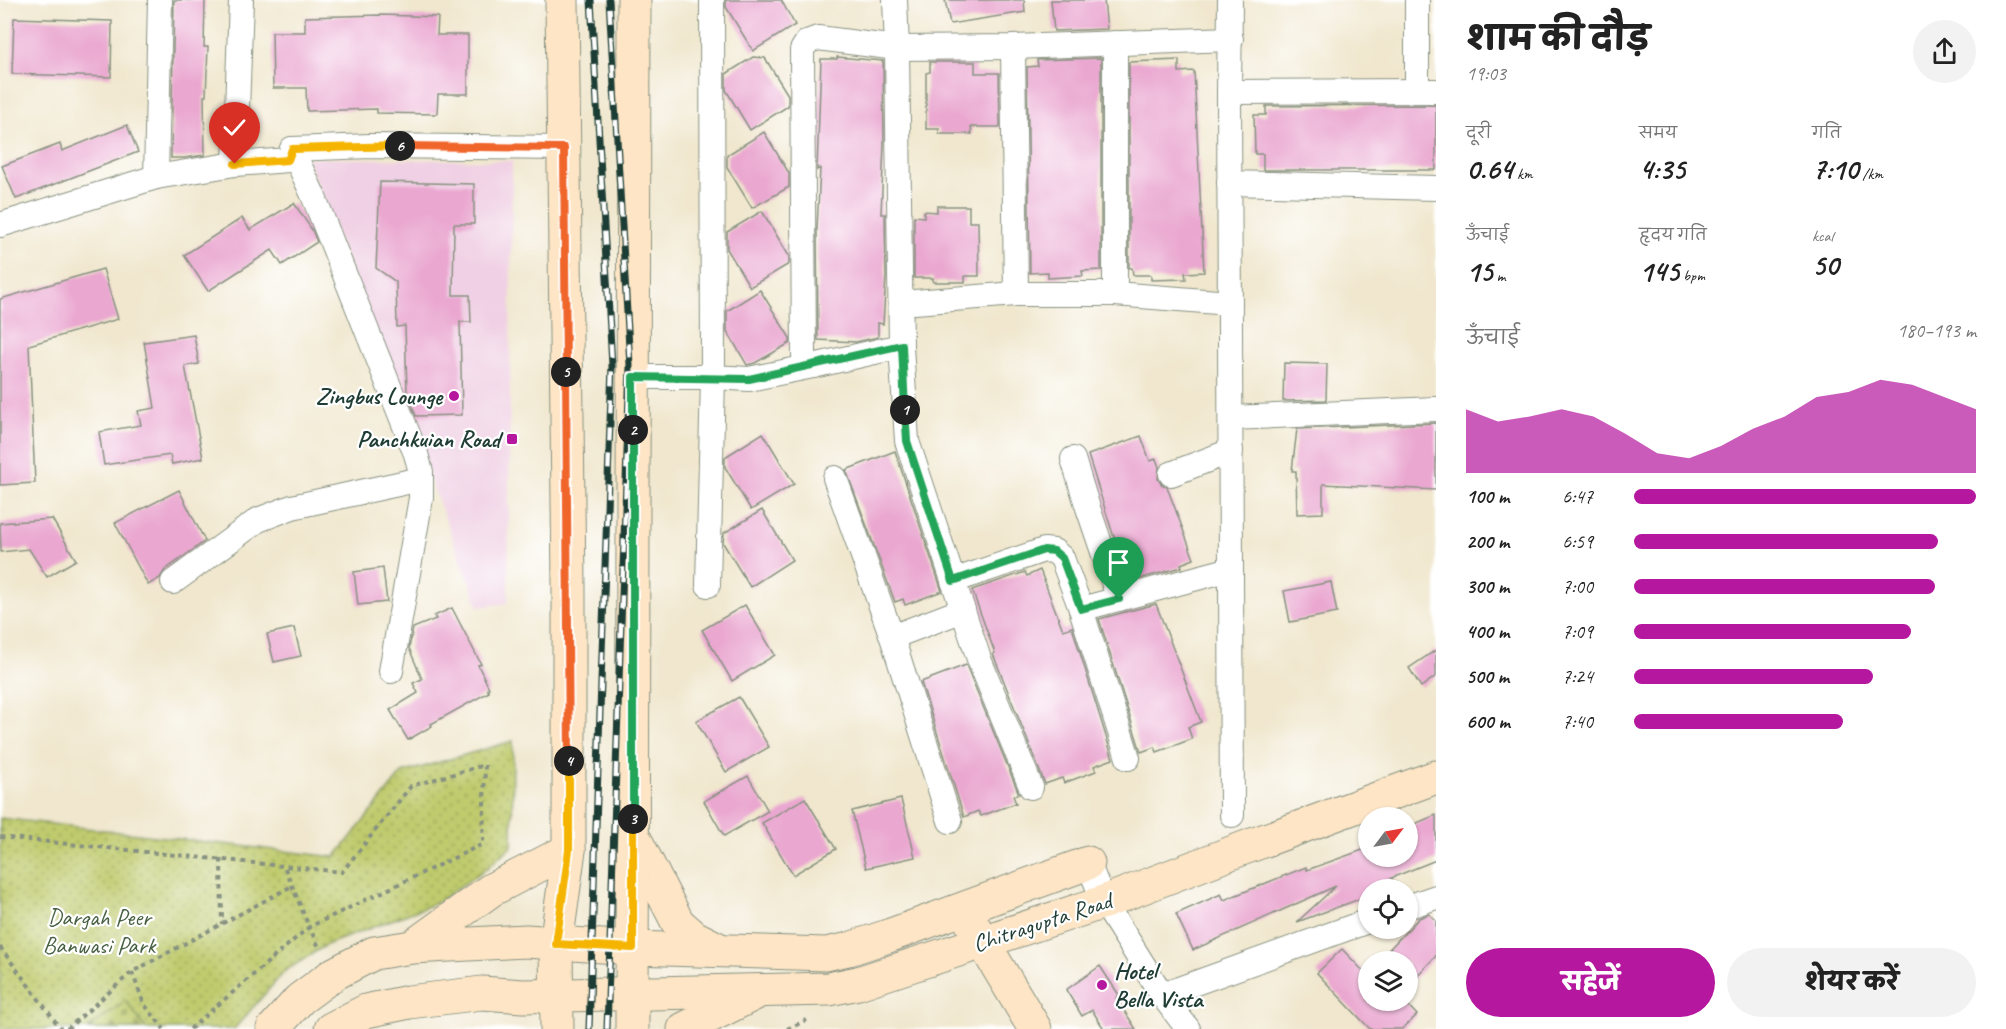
<!DOCTYPE html>
<html lang="hi">
<meta charset="utf-8">
<style>
body{margin:0;font-family:Caveat,"Playpen Sans Deva",sans-serif;background:#f2f2f2;color:#222;height:100vh;display:flex;flex-direction:column;font-size:22px;white-space:nowrap}
*{box-sizing:border-box;margin:0}
p{font-size:20px;color:#767676}
.icon{flex:none;width:33px;height:33px;fill:none;stroke:currentColor;stroke-width:2;stroke-linecap:round;stroke-linejoin:round}
.map{position:relative;flex:1;overflow:hidden}
.side{display:flex;flex-direction:column;background:#fff;width:570px}
.side>*{flex:none}
.needle{width:39px;rotate:58deg}
.tools{position:absolute;left:1358px;top:807px;display:grid;gap:12px}
.tools a{display:grid;place-items:center;width:60px;height:60px;border-radius:50%;background:#fff;box-shadow:0 2px 4px #0004;font-size:30px}
.pin{position:absolute;display:grid;place-items:center;width:51px;height:51px;color:#fff;margin:-62px -26px;border-radius:50% 50% 50% 0;rotate:-45deg;box-shadow:0 0 6px #0007}
.pin .icon{rotate:45deg}
.km{position:absolute;width:30px;height:30px;margin:-15px;border-radius:50%;background:#222;color:#fff;font-size:16px;line-height:30px;text-align:center}
.round{display:grid;place-items:center;flex:none;width:63px;height:63px;border-radius:32px;background:#f2f2f2}
.overview{display:flex;align-items:center;justify-content:space-between;height:102px;padding:0 30px}
h1{font-size:33px;font-weight:800;line-height:45px}
.figures{display:grid;grid-template-columns:repeat(3,1fr);gap:9px;height:102px;padding:6px 30px}
.figures div{display:grid;align-content:center}
.figures b{font-size:30px;font-weight:800}
.figures small{font-size:16px;font-weight:400}
.figures p{font-size:16px}
.chart{height:168px;padding:12px 30px}
.chart p{display:flex;justify-content:space-between}
.chart svg{width:100%;height:108px;margin-top:6px;fill:#b5179e;opacity:.7}
.action{display:flex;gap:12px;margin-top:auto;padding:12px 30px}
.action a{flex:1;height:69px;border-radius:36px;background:#b5179e;color:#fff;font-size:24px;font-weight:800;line-height:69px;text-align:center}
.action a+a{background:#f2f2f2;color:#222}
ul{padding:0 30px;list-style:none;font-size:20px}
li{display:grid;grid-template-columns:96px 72px 1fr;align-items:center;height:45px}
li i{height:15px;border-radius:8px;background:#b5179e}
main{display:flex;flex:1;min-height:0}
.map>svg:first-child{display:block}
.built{fill:#f0d0e4}
.grass{fill:url(#grass-dots);stroke:#6f8450;stroke-width:1.5}
.cemetery{fill:url(#cemetery-stones);stroke:#6f8450;stroke-width:1.5}
.building{fill:#eaa7d0}
.lines{fill:none;stroke-linecap:round;stroke-linejoin:round}
.street-casing{stroke:#889281;stroke-width:26}
.secondary-casing{stroke:#889281;stroke-width:35}
.path{stroke:#889281;stroke-width:4;stroke-dasharray:4.5 4.5;stroke-linecap:butt}
.street{stroke:#fff;stroke-width:24}
.secondary{stroke:#fde5c5;stroke-width:33}
.rail-casing{stroke:#1f3d34;stroke-width:7}
.rail{stroke:#fff;stroke-width:4.5;stroke-dasharray:14;stroke-linecap:butt}
.split-1-casing{stroke:#fff;stroke-width:12}
.split-2-casing{stroke:#fff;stroke-width:12}
.split-3-casing{stroke:#fff;stroke-width:12}
.split-4-casing{stroke:#fff;stroke-width:12}
.split-5-casing{stroke:#fff;stroke-width:12}
.split-6-casing{stroke:#fff;stroke-width:12}
.split-7-casing{stroke:#fff;stroke-width:12}
.split-1{stroke:#22a559;stroke-width:8}
.split-2{stroke:#22a559;stroke-width:8}
.split-3{stroke:#22a559;stroke-width:8}
.split-4{stroke:#f5b400;stroke-width:8}
.split-5{stroke:#f0652b;stroke-width:8}
.split-6{stroke:#f0652b;stroke-width:8}
.split-7{stroke:#f5b400;stroke-width:8}
.poi-dot{fill:#b5179e;stroke:#fff;stroke-width:2}
.labels{text-anchor:middle;dominant-baseline:central;stroke-width:4.5;stroke-linejoin:round;paint-order:stroke}
.poi-label{font-size:24px;font-weight:bold;fill:#1f3d34;stroke:#fff;text-anchor:end}
.park-label{font-size:24px;fill:#476042;stroke:#fff}
.street-label{font-size:24px;fill:#1f3d34;stroke:#fff}
</style>
<main>
<div class="map">
<svg width="1436" height="1029" viewBox="0 0 1436 1029">
<defs>
<pattern id="grass-dots" width="8" height="8" patternUnits="userSpaceOnUse" patternTransform="scale(1.5)"><rect width="8" height="8" fill="#bfcb6d"/><path d="M2 2h.1M6 6h.1" fill="none" stroke="#9ba65a" stroke-width="1.8" stroke-linecap="round"/></pattern>
<pattern id="cemetery-stones" width="16" height="16" patternUnits="userSpaceOnUse" patternTransform="scale(1.5)"><rect width="16" height="16" fill="#bfcb6d"/><path d="M2 7V4a2 2 0 0 1 4 0v3zM10 15v-3a2 2 0 0 1 4 0v3z" fill="#9ba65a"/></pattern>
</defs>
<rect width="100%" height="100%" fill="#fff"/>
<filter id="ink" filterUnits="userSpaceOnUse"><feTurbulence type="fractalNoise" baseFrequency=".0167" numOctaves="2"/><feDisplacementMap in="SourceGraphic" scale="12" xChannelSelector="R" yChannelSelector="G"/><feConvolveMatrix kernelMatrix="1 2 1 2 8 2 1 2 1" color-interpolation-filters="sRGB"/></filter>
<filter id="wash" filterUnits="userSpaceOnUse"><feTurbulence type="fractalNoise" baseFrequency=".008" numOctaves="4" result="noise"/><feDisplacementMap in="SourceGraphic" scale="24" xChannelSelector="R" yChannelSelector="G"/><feGaussianBlur stdDeviation="1.35" result="paint"/><feColorMatrix in="noise" values="0 0 0 0 0 0 0 0 0 0 0 0 0 0 0 0 0 1.4 0 .05"/><feComposite in="paint" operator="in"/></filter>
<g filter="url(#wash)">
<rect width="100%" height="100%" fill="#f0e7ce"/>
<polygon class="built" points="307,158 512,161 508,603 479,607"/>
<polygon class="grass" points="513,741 512,846 487,868 436,903 326,945 285,971 234,1029 0,1029 0,818 335,857 402,773"/>
<polygon class="cemetery" points="126,1001 146,1029 87,1029"/>
<g id="blocks">
<g class="building">
<polygon points="174,0 205,0 204,47 208,47 206,96 204,96 205,155 184,158 171,158"/>
<polygon points="726,0 781,0 795,25 753,51 726,7"/>
<polygon points="945,0 1024,0 1025,12 950,24"/>
<polygon points="1051,0 1104,0 1107,29 1054,31"/>
<polygon points="382,15 438,17 437,35 468,35 468,94 438,94 437,114 377,113 377,109 307,111 306,88 273,88 272,32 305,32 305,17"/>
<polygon points="14,18 112,21 111,77 12,74"/>
<polygon points="753,57 765,58 788,95 788,106 750,130 726,90 726,74"/>
<polygon points="837,57 883,61 884,144 881,214 885,214 886,277 883,324 878,323 878,337 856,342 818,340 817,228 820,168 817,170 821,59 837,59"/>
<polygon points="1101,58 1101,270 1082,271 1083,276 1048,278 1048,272 1030,273 1027,67 1038,66 1037,60"/>
<polygon points="1179,60 1179,72 1194,71 1204,272 1185,273 1186,279 1151,280 1151,275 1133,275 1132,268 1129,268 1129,62"/>
<polygon points="930,62 975,62 975,73 999,73 1000,127 971,127 972,134 939,134 939,129 926,129 926,73 930,72"/>
<polygon points="1436,105 1436,170 1263,170 1263,154 1255,154 1254,115 1266,115 1266,106"/>
<polygon points="127,125 138,152 16,199 2,166 60,144 62,151"/>
<polygon points="764,132 789,173 789,187 752,208 727,167 727,155"/>
<polygon points="380,182 474,184 474,224 454,224 453,295 470,295 471,322 460,322 462,415 416,416 407,392 405,326 397,327 396,282 376,268"/>
<polygon points="294,203 312,230 317,242 282,265 272,250 208,291 184,255 242,218 250,230"/>
<polygon points="937,206 969,206 969,222 978,222 979,276 965,276 965,282 933,282 933,278 914,278 914,216 924,217 924,211 937,212"/>
<polygon points="762,211 789,256 789,264 750,287 727,249 727,232"/>
<polygon points="103,269 118,319 29,345 35,483 0,485 0,299"/>
<polygon points="760,290 790,338 790,343 755,363 747,365 727,331 727,311"/>
<polygon points="194,335 199,364 185,366 203,458 172,464 170,455 104,465 99,432 141,425 138,411 155,408 144,342"/>
<polygon points="1284,363 1327,364 1326,400 1283,401"/>
<polygon points="1436,423 1436,490 1323,484 1323,513 1297,514 1296,471 1292,471 1297,429"/>
<polygon points="763,433 794,484 751,510 725,467 725,457"/>
<polygon points="1141,436 1150,461 1156,459 1159,467 1158,479 1162,485 1167,487 1194,559 1181,564 1182,567 1128,582 1088,455"/>
<polygon points="895,451 942,591 905,605 903,599 895,602 846,470"/>
<polygon points="179,490 205,541 165,570 160,578 148,585 115,523"/>
<polygon points="762,510 792,560 750,587 723,543 724,533"/>
<polygon points="52,519 76,560 47,577 29,549 1,552 0,523"/>
<polygon points="383,568 387,602 358,605 354,572"/>
<polygon points="1040,570 1063,630 1072,627 1113,759 1094,766 1096,771 1064,783 1062,778 1045,784 993,654 995,653 972,590 1025,572 1027,576"/>
<polygon points="1331,582 1337,613 1290,622 1284,591"/>
<polygon points="1156,604 1201,722 1188,727 1192,739 1157,752 1155,747 1141,752 1099,619"/>
<polygon points="745,605 775,655 732,681 702,630"/>
<polygon points="452,608 481,664 478,665 489,688 487,689 489,692 431,724 432,726 408,740 390,710 418,693 413,683 422,679 409,648 413,628 436,619 434,616"/>
<polygon points="294,628 301,656 274,662 267,634"/>
<polygon points="1436,650 1436,676 1421,687 1409,668"/>
<polygon points="966,665 1019,794 1013,796 1016,803 981,816 978,811 964,817 921,682"/>
<polygon points="739,697 769,747 726,772 696,721"/>
<polygon points="748,776 768,811 724,836 704,801"/>
<polygon points="805,798 836,849 793,875 762,823"/>
<polygon points="901,799 915,857 866,868 852,811"/>
<polygon points="1436,815 1436,860 1391,878 1404,890 1368,890 1368,896 1297,922 1336,886 1193,950 1176,914 1221,894 1224,900 1306,867 1307,870 1368,848 1368,856 1407,856 1407,827"/>
<polygon points="1429,914 1436,921 1436,956 1407,986 1407,962 1377,962 1419,918"/>
<polygon points="1342,949 1368,976 1368,1000 1403,1000 1417,1015 1402,1029 1370,1029 1317,973"/>
<polygon points="1100,966 1119,995 1116,998 1136,1029 1104,1029 1092,1010 1082,1016 1066,990"/>
</g>
</g>
</g>
<g filter="url(#ink)">
<use href="#blocks" fill-opacity="0" stroke="#889281" stroke-width="1.5"/>
<g class="lines">
<defs>
<g id="street">
<polyline points="712,0 713,377 749,379 813,366"/>
<polyline points="895,0 897,48 1013,47 1231,39"/>
<polyline points="1230,0 1229,92 1232,815"/>
<polyline points="1417,0 1417,91"/>
<polyline points="1115,43 1115,294"/>
<polyline points="1013,47 1016,294"/>
<polyline points="1229,92 1436,91"/>
<polyline points="292,149 313,195 416,454 421,472 421,498 391,671"/>
<polyline points="235,164 289,160 292,149 370,146 564,148"/>
<polyline points="156,177 160,0"/>
<polyline points="1229,183 1436,188"/>
<polyline points="0,225 156,177 235,164 241,0"/>
<polyline points="902,303 1016,294 1115,294 1230,303"/>
<polyline points="901,346 813,366 807,363 804,356 802,50 807,42 818,38 897,48 901,346 907,441 979,659 1031,787"/>
<polyline points="633,377 713,377 708,585"/>
<polyline points="1231,418 1436,409"/>
<polyline points="1073,459 1088,508 1119,599"/>
<polyline points="1171,474 1231,451"/>
<polyline points="835,478 892,637"/>
<polyline points="953,581 1044,550 1054,551 1062,558 1081,609 1128,758"/>
<polyline points="173,582 258,520 292,507 421,479"/>
<polyline points="1081,609 1231,569"/>
<polyline points="950,821 892,637 963,610"/>
<polyline points="1088,863 1104,902 1162,995 1188,1029"/>
<polyline points="1407,907 1436,897"/>
<polyline points="1162,995 1368,921"/>
</g>
<g id="secondary">
<polyline points="636,841 678,923 694,937 718,949"/>
<polyline points="971,922 1035,1029"/>
<polyline points="412,947 526,941 633,948 826,954 849,949 891,935 1088,863"/>
<polyline points="273,1029 300,999 334,974 374,953 412,947 491,890 569,850"/>
<polyline points="331,1029 366,1011 409,1002 482,993 523,996 829,989 858,983 1104,902 1244,848 1436,777"/>
<polyline points="557,1029 556,944 569,850 569,585 562,0"/>
<polyline points="632,1029 634,0"/>
<polyline points="684,1029 754,994"/>
</g>
</defs>
<use href="#street" class="street-casing"/>
<use href="#secondary" class="secondary-casing"/>
<g class="path">
<polyline points="0,837 342,872 411,786 485,765 483,844 309,927 320,949"/>
<polyline points="221,859 222,924"/>
<polyline points="0,947 61,1029"/>
<polyline points="132,972 144,1004 164,1029"/>
<polyline points="67,1029 132,972 292,886"/>
<polyline points="190,1029 309,927 284,866"/>
<polyline points="787,1029 807,1020"/>
</g>
<use href="#street" class="street"/>
<use href="#secondary" class="secondary"/>
<defs>
<g id="rail">
<polyline points="589,1029 612,365 591,0"/>
<polyline points="607,1029 630,365 609,0"/>
</g>
</defs>
<use href="#rail" class="rail-casing"/>
<use href="#rail" class="rail"/>
</g>
</g>
<g class="lines" filter="url(#ink)">
<defs>
<polyline id="split-1" points="905,410 907,441 953,581 1044,550 1054,551 1062,558 1081,609 1119,599"/>
<polyline id="split-2" points="633,430 633,377 749,379 902,345 905,410"/>
<polyline id="split-3" points="633,819 633,430"/>
<polyline id="split-4" points="569,761 569,850 556,944 633,948 633,819"/>
<polyline id="split-5" points="566,372 569,761"/>
<polyline id="split-6" points="400,146 564,148 566,372"/>
<polyline id="split-7" points="235,164 288,160 292,149 400,146"/>
</defs>
<use href="#split-1" class="split-1-casing"/>
<use href="#split-2" class="split-2-casing"/>
<use href="#split-3" class="split-3-casing"/>
<use href="#split-4" class="split-4-casing"/>
<use href="#split-5" class="split-5-casing"/>
<use href="#split-6" class="split-6-casing"/>
<use href="#split-7" class="split-7-casing"/>
<use href="#split-1" class="split-1"/>
<use href="#split-2" class="split-2"/>
<use href="#split-3" class="split-3"/>
<use href="#split-4" class="split-4"/>
<use href="#split-5" class="split-5"/>
<use href="#split-6" class="split-6"/>
<use href="#split-7" class="split-7"/>
</g>
<g class="poi-dot">
<circle cx="454" cy="396" r="6"/>
<rect x="506" y="433" width="12" height="12" rx="3"/>
<circle cx="1102" cy="985" r="6"/>
</g>
<g class="labels">
<g class="poi-label">
<text x="442" y="396">Zingbus Lounge</text>
<text x="500" y="439">Panchkuian Road</text>
<text x="1114" y="971" text-anchor="start">Hotel<tspan x="1114" dy="28">Bella Vista</tspan></text>
</g>
<g class="park-label">
<text x="99" y="917">Dargah Peer<tspan x="99" dy="28">Banwasi Park</tspan></text>
</g>
<g class="street-label">
<text transform="translate(1042 922) rotate(-18)">Chitragupta Road</text>
</g>
</g>
</svg>
<div class="tools">
<a><svg class="needle" viewBox="-14 -14 28 28"><path d="M0-13l5 13h-10z" fill="#e53935"/><path d="M0 13l5-13h-10z" fill="#767676"/></svg></a>
<a><svg class="icon" aria-label="locate" viewBox="0 0 24 24"><circle cx="12" cy="12" r="6"/><path d="M12 2v4M12 18v4M2 12h4M18 12h4"/></svg></a>
<a><svg class="icon" aria-label="layers" viewBox="0 0 24 24"><path d="M12 4l9 5-9 5-9-5zM3 14l9 5 9-5"/></svg></a>
</div>
<div class="pin" style="left:1119px;top:599px;background:#1e9e55"><svg class="icon" aria-label="arrive" viewBox="0 0 24 24"><path d="M6 21V4h12l-3 4 3 4H6"/></svg></div>
<div class="pin" style="left:235px;top:164px;background:#d93025"><svg class="icon" aria-label="check" viewBox="0 0 24 24"><path d="M5 12l5 5 9-10"/></svg></div>
<b class="km" style="left:905px;top:410px">1</b>
<b class="km" style="left:633px;top:430px">2</b>
<b class="km" style="left:633px;top:819px">3</b>
<b class="km" style="left:569px;top:761px">4</b>
<b class="km" style="left:566px;top:372px">5</b>
<b class="km" style="left:400px;top:146px">6</b>
</div>
<section class="side">
<div class="overview"><div><h1>शाम की दौड़</h1><p>19:03</p></div><a class="round"><svg class="icon" aria-label="share" viewBox="0 0 24 24"><path d="M12 15V3M7 8l5-5 5 5M5 13v7h14v-7"/></svg></a></div>
<div class="figures">
<div><p>दूरी</p><b>0.64<small> km</small></b></div>
<div><p>समय</p><b>4:35</b></div>
<div><p>गति</p><b>7:10<small> /km</small></b></div>
</div>
<div class="figures">
<div><p>ऊँचाई</p><b>15<small> m</small></b></div>
<div><p>हृदय गति</p><b>145<small> bpm</small></b></div>
<div><p>kcal</p><b>50</b></div>
</div>
<div class="chart"><p><span>ऊँचाई</span>180–193 m</p>
<svg viewBox="0 0 160 44" preserveAspectRatio="none"><path d="M0 44V18L10 23L20 21L30 18L40 21L50 28L60 36L70 38L80 33L90 26L100 21L110 13L120 11L130 6L140 8L150 13L160 18V44z"/></svg>
</div>
<ul>
<li><b>100 m</b>6:47<i style="width:100%"></i></li>
<li><b>200 m</b>6:59<i style="width:89%"></i></li>
<li><b>300 m</b>7:00<i style="width:88%"></i></li>
<li><b>400 m</b>7:09<i style="width:81%"></i></li>
<li><b>500 m</b>7:24<i style="width:70%"></i></li>
<li><b>600 m</b>7:40<i style="width:61%"></i></li>
</ul>
<div class="action"><a>सहेजें</a><a>शेयर करें</a></div>
</section>
</main>
